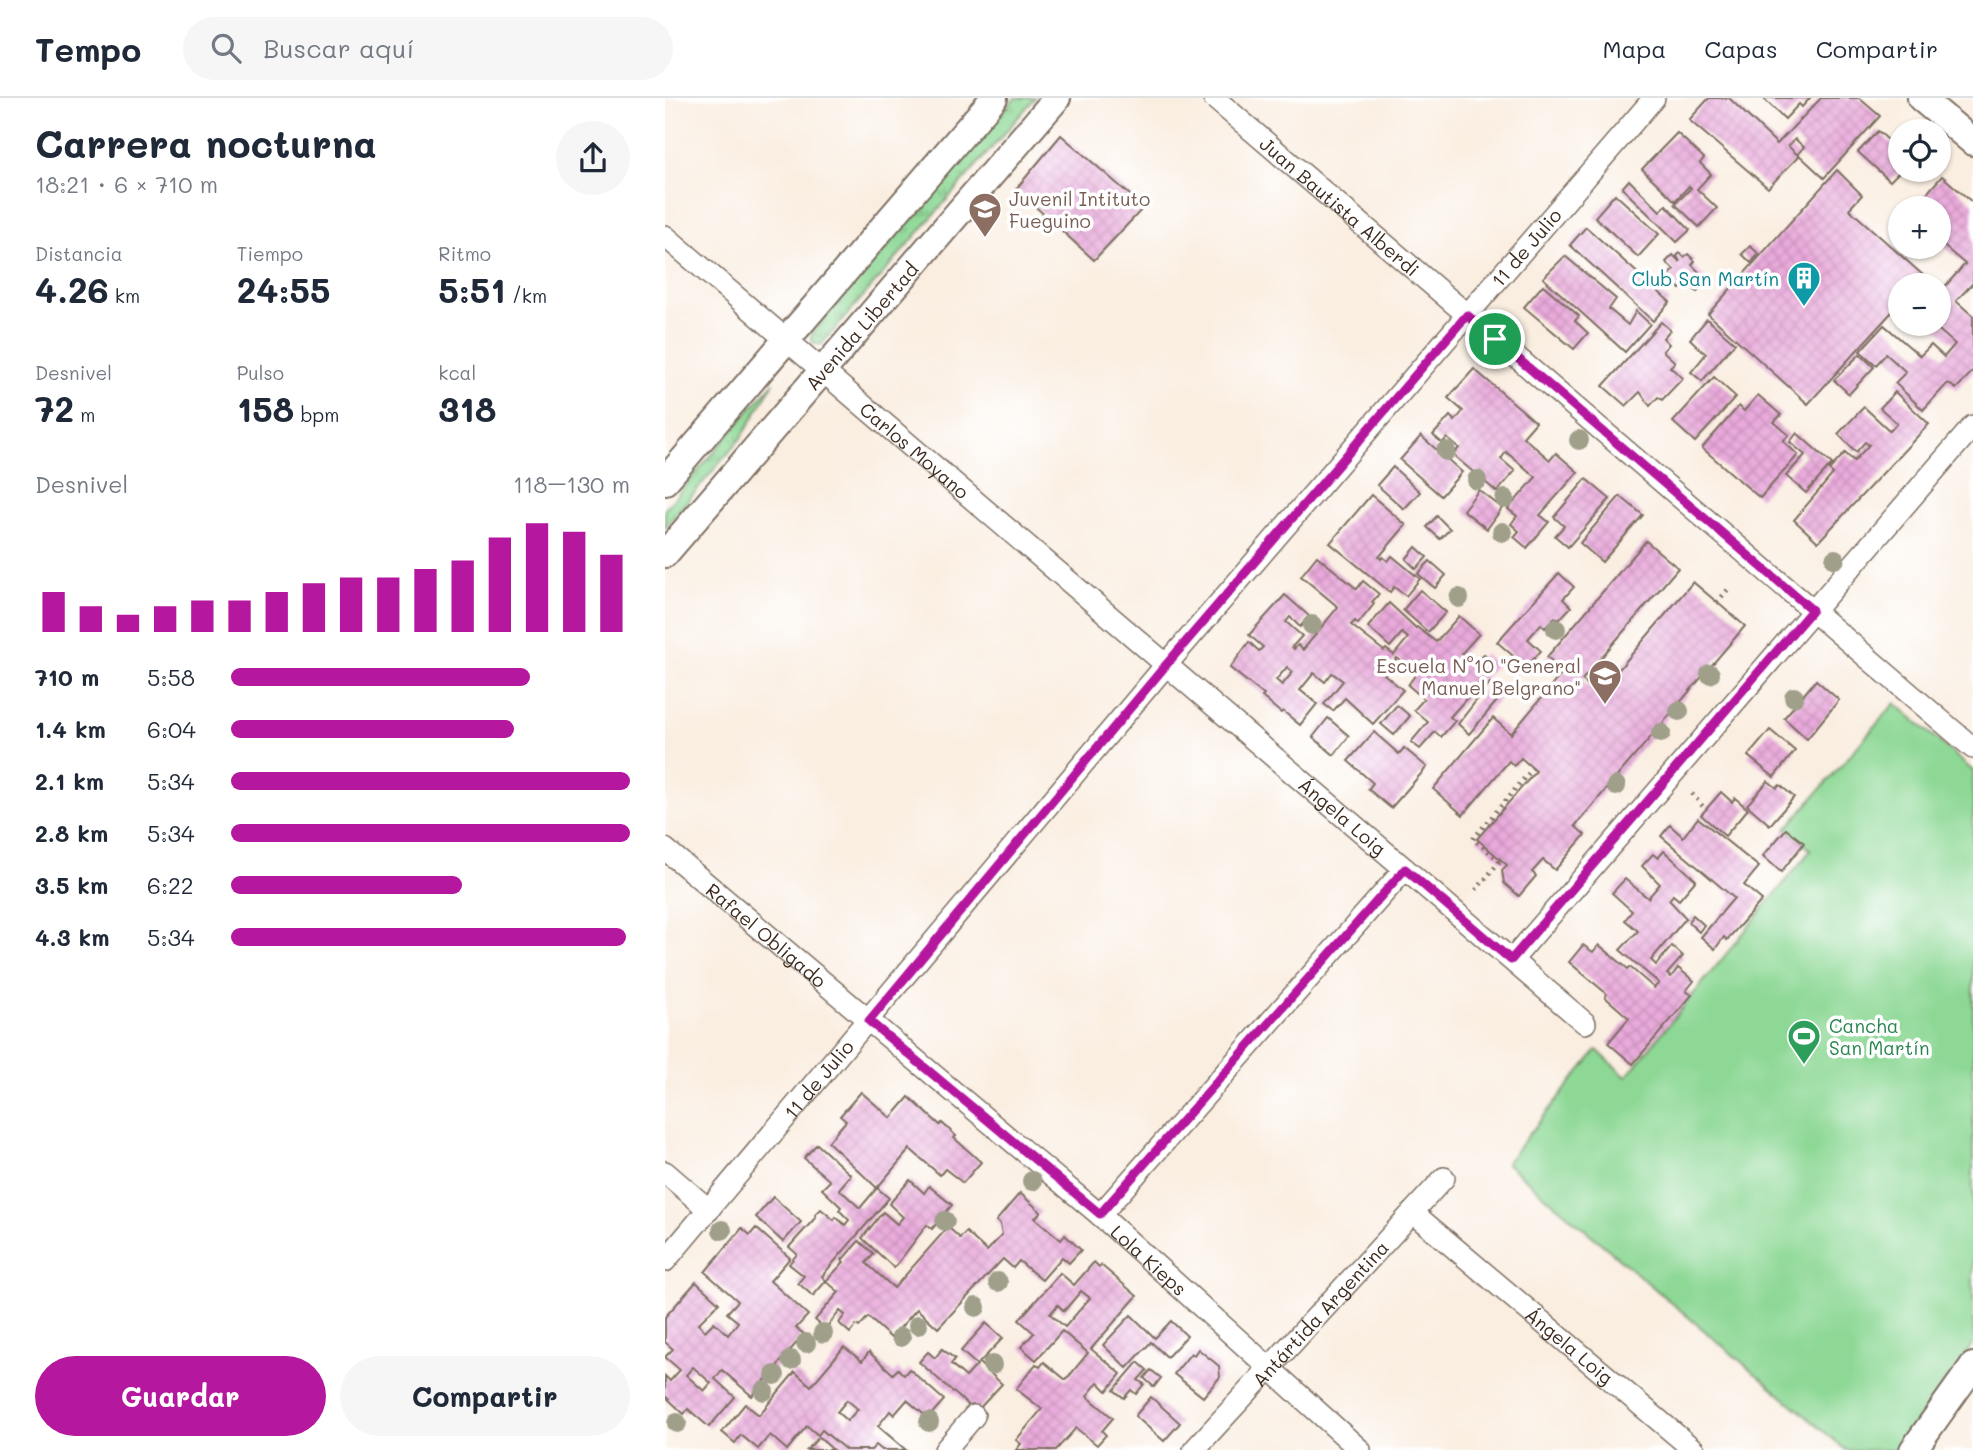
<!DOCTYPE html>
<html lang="es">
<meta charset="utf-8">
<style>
body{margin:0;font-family:Mali,sans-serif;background:#f6f6f7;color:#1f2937;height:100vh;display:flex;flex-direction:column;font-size:26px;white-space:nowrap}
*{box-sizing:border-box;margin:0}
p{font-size:23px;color:#747a83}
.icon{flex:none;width:38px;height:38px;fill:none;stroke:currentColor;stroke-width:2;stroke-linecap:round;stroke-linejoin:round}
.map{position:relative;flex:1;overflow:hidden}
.sheet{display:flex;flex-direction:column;background:#fff;width:665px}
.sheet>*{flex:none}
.fabs{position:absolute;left:1223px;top:21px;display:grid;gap:14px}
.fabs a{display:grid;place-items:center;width:63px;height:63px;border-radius:50%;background:#fff;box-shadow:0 2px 5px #0004;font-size:35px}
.pin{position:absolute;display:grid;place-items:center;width:60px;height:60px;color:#fff;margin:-30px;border:4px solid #fff;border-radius:50%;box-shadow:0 2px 7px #0007}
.round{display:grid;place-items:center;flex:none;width:74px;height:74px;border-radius:37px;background:#f6f6f7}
.summary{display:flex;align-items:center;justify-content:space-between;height:119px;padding:0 35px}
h1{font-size:38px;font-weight:700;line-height:52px}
.metrics{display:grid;grid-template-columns:repeat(3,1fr);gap:10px;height:119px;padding:7px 35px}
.metrics div{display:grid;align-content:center}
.metrics b{font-size:35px;font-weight:700}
.metrics small{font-size:19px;font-weight:400}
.metrics p{font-size:19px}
.chart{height:196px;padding:14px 35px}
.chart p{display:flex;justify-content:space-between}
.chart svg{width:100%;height:126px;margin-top:7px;stroke:#b5179e;stroke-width:6}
.button{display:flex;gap:14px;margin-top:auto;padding:14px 35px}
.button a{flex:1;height:80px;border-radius:42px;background:#b5179e;color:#fff;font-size:28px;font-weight:700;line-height:80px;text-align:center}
.button a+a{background:#f6f6f7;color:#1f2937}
ul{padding:0 35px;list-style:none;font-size:23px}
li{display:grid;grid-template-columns:112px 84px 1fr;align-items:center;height:52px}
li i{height:18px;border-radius:9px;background:#b5179e}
header{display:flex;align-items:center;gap:42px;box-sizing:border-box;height:98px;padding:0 35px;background:#fff;border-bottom:2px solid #e0e1e3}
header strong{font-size:33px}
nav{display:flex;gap:38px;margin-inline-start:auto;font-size:24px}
.search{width:490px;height:63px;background:#f6f6f7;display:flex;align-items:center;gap:18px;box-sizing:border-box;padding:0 24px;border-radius:38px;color:#747a83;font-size:26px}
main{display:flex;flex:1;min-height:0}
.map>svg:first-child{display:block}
.green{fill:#8dd895;stroke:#64815a;stroke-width:2}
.park{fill:url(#park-tufts);stroke:#64815a;stroke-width:2}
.building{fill:url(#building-cross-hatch);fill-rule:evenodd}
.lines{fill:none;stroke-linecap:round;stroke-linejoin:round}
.minor-casing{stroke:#7e6f62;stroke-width:24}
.tertiary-casing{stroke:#7e6f62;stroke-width:30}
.path{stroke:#7e6f62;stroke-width:4.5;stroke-dasharray:2 5;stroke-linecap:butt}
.minor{stroke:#fff;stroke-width:21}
.tertiary{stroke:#fff;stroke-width:26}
.tree{fill:#9f9f8a}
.route-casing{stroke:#fff;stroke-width:14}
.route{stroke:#b5179e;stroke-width:9}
.labels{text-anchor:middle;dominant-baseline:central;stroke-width:7;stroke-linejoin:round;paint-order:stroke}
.education-label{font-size:19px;fill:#785e54;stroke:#fff;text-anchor:start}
.street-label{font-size:19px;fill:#3b2a1e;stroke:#fff}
.culture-label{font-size:19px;fill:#0d838f;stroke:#fff;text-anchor:end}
.leisure-label{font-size:19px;fill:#27864d;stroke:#fff;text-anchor:start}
</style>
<header>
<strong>Tempo</strong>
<div class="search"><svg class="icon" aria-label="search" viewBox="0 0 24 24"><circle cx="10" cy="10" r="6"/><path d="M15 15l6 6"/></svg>Buscar aquí</div>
<nav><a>Mapa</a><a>Capas</a><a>Compartir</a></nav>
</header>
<main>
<section class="sheet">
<div class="summary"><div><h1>Carrera nocturna</h1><p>18:21 · 6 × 710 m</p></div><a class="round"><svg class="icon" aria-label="share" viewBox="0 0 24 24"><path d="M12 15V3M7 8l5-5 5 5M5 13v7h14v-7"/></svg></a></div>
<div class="metrics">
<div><p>Distancia</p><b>4.26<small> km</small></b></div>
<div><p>Tiempo</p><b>24:55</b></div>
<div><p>Ritmo</p><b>5:51<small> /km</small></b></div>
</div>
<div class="metrics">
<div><p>Desnivel</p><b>72<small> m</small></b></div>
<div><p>Pulso</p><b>158<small> bpm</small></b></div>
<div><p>kcal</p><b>318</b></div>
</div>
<div class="chart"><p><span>Desnivel</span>118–130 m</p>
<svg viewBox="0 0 160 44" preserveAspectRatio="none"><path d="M5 44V30M15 44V35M25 44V38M35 44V35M45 44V33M55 44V33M65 44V30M75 44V27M85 44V25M95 44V25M105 44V22M115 44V19M125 44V11M135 44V6M145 44V9M155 44V17"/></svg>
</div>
<ul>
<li><b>710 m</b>5:58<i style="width:75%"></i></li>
<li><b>1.4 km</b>6:04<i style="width:71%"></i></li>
<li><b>2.1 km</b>5:34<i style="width:100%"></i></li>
<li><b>2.8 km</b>5:34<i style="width:100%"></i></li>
<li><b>3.5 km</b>6:22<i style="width:58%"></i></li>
<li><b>4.3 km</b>5:34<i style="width:99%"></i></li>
</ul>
<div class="button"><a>Guardar</a><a>Compartir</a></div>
</section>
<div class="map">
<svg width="1308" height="1352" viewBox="0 0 1308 1352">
<defs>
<pattern id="park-tufts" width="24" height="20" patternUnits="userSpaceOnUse" patternTransform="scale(1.75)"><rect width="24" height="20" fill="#8dd895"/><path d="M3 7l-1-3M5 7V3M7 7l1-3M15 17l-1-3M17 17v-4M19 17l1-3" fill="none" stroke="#74af79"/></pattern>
<pattern id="building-cross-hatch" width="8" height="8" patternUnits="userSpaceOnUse" patternTransform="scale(1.75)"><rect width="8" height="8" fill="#e9aadb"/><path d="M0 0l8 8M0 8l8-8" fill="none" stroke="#c992bc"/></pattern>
</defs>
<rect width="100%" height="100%" fill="#fff"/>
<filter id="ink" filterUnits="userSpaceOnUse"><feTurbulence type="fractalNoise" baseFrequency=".0143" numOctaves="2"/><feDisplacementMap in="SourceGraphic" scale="14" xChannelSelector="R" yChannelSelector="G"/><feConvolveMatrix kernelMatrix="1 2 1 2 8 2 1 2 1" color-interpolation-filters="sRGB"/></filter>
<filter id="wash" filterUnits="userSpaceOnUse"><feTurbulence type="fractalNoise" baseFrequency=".00686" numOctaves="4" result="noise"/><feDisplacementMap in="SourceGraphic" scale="28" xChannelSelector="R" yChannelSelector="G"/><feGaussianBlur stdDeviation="1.57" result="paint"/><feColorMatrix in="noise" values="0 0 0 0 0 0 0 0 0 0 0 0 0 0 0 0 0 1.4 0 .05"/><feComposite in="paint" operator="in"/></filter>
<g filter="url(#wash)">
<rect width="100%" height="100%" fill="#faeee1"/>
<polygon class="green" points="1230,605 1308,673 1308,1246 1231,1352 1181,1352 841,1065 932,952 961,979 1146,752 1121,731"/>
<g class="park">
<polygon points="350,0 370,0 156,247 148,245 146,237"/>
<polygon points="109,284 77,339 0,429 0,411"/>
</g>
<g id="blocks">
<g class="building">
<polygon points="1044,0 1064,0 1112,46 1156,0 1194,0 1215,18 1159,80 1133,56 1139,49 1130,41 1123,48 1134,58 1103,90 1024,22"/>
<polygon points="1098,0 1145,0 1137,9 1134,6 1120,21"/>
<polygon points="1213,33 1232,50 1236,46 1236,72 1225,83 1193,54"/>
<polygon points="1012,35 1039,60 1035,65 1046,76 1032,91 1052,110 1034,129 1010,106 1026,90 1024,88 1010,103 977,71"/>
<polygon points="396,37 479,109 429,162 351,91"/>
<polygon points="1172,72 1197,97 1184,111 1269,187 1236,187 1236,204 1143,306 1043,216"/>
<polygon points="1277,78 1308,105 1308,185 1291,203 1308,218 1308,273 1291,291 1283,285 1258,312 1230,285 1241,274 1221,256 1211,267 1195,253 1219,227 1255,258 1266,247 1279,259 1290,246 1267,226 1274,226 1274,192 1276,193 1300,166 1274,144 1274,110 1249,110"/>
<polygon points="964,82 995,113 1001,107 1025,132 1012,144 957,90"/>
<polygon points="950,96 994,136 973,159 930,119"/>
<polygon points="921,129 1005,204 988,223 905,147"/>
<polygon points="1085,148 1094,156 1086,165 1077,156"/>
<polygon points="1015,155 1019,159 1023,156 1030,163 1027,167 1043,183 1032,194 1022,184 1015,191 1003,178 1009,172 1001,164 1008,157 1015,164 1012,158"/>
<polygon points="900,158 951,201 944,211 963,227 971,213 985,226 960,254 878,180"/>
<polygon points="878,187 914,218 910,223 923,235 909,251 859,209"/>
<polygon points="1042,221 1070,245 1037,283 1026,274 1041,256 1025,241"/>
<polygon points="996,224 1005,232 998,240 1004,246 998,253 1010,264 1005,269 1018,280 997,302 993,299 985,308 975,294 961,308 938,288"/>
<polygon points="1195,256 1209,269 1184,296 1169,282"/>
<polygon points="809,271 871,324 858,339 885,362 891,355 913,374 875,417 884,424 862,450 849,439 854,433 846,426 852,418 843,411 871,379 841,354 836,361 850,373 832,394 788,357 794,350 782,340 777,345 768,337 785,318 790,323 798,313 783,300"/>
<polygon points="1049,279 1071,299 1030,344 1008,324"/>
<polygon points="1230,294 1264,326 1153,444 1129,422 1168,376 1164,372 1180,355 1189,363 1204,347 1200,344 1191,354 1173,336 1199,309 1225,333 1232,325 1215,310"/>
<polygon points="1093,297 1116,317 1109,324 1124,337 1118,343 1133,357 1095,400 1037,350 1074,308 1079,313"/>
<polygon points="1132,335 1167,366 1141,395 1121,378 1140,357 1125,344"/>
<polygon points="756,338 797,374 776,398 735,362"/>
<polygon points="728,369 755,394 739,411 712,387"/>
<polygon points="921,381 945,401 903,449 890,438 899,428 889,419"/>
<polygon points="814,392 837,410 822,431 798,412"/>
<polygon points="706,397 741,427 714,459 716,461 718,459 723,463 727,458 755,481 741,498 729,489 725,494 665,445"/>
<polygon points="955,398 978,417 937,464 915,445"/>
<polygon points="772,418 785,431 775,441 762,429"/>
<polygon points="981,443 1013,470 917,582 933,596 1028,484 1080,528 910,728 920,737 890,772 878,762 867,774 871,778 854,798 839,785 837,772 842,767 812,741 871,673 856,660 849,668 844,663 798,717 768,691 828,620 846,636 899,573 882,559"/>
<polygon points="751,449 762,459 751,471 741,461"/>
<path d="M652 458 692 491 698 483 714 496 707 504 709 506 693 526 690 523 686 527 719 553 721 551 729 557 743 540 737 535 725 549 703 529 724 505 751 530 752 529 771 544 794 518 814 536 797 555 809 566 819 556 831 567 785 619 790 623 776 639 770 634 755 651 746 644 763 624 749 612 759 601 743 587 751 576 732 560 719 576 738 592 708 626 680 600 668 613 659 606 678 583 667 575 660 584 649 575 635 592 652 606 635 627 618 613 616 615 597 599 599 597 565 570 584 544 594 553 598 549 584 537 620 497 644 518 635 529 625 519 621 524 637 538 627 549 629 551 633 547 638 552 673 509 636 478ZM622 569 628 574 617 587 611 582Z"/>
<polygon points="765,463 781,477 770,490 753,476"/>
<polygon points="894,475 909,489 898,501 906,509 894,522 890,519 880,530 876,526 863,541 876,553 861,569 832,544"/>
<polygon points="755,492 781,514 763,534 738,512"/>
<polygon points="1151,582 1174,602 1142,641 1119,620"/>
<polygon points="825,585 838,596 804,636 793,626"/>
<polygon points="732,607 745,618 729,637 716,626"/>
<polygon points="663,620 684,638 669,657 648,639"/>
<polygon points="1105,632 1130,653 1109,679 1083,658"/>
<polygon points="709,634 734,656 739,650 762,669 726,710 703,691 708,685 683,663"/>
<polygon points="1103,683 1112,690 1115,687 1129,699 1105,727 1082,707"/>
<polygon points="1056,694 1067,704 1070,700 1083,711 1060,738 1036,717"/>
<polygon points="1033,720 1094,769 1079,787 1097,802 1062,842 1059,839 1050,851 1036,839 1069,800 996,738 1005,727 1018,739"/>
<polygon points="1121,731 1139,745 1116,774 1098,758"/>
<polygon points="999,753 1031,782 1014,802 1008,797 1004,802 1021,820 986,862 991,867 1007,848 1018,858 1002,876 1006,879 1013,870 1029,883 1021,893 1027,897 968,966 943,945 964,920 940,899 942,896 904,864 918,847 928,854 934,847 963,871 965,869 989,890 994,885 955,852 973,833 960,822 967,813 947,795 960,781 983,800 995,786 977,768 988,756 993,760"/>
<polygon points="1028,817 1039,827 1034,834 1023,824"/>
<polygon points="196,994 226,1020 244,999 275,1027 277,1025 291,1038 289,1040 316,1064 298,1085 280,1071 275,1077 245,1051 212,1090 163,1044 181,1023 175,1018"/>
<polygon points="152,1046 186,1077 174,1091 195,1110 212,1090 224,1100 157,1178 161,1183 148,1198 133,1185 139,1178 124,1166 132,1156 124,1149 151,1119 150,1117 156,1111 169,1122 171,1119 180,1127 184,1122 174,1112 176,1109 157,1091 165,1083 139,1060"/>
<polygon points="245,1082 259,1095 264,1088 287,1107 267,1131 262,1127 229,1170 197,1140 218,1114 232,1126 238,1119 224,1106"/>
<polygon points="355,1095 376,1114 370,1120 396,1142 400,1137 416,1152 404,1165 397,1159 377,1182 354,1163 348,1170 338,1161 273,1230 252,1211 226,1240 203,1219 194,1229 191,1227 185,1235 174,1225 180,1217 175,1213 160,1231 150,1222 174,1194 161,1183 179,1164 177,1162 194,1143 209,1156 201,1165 229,1190 283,1129 295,1140 301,1134 322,1153 337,1137 335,1126 331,1123"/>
<polygon points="108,1099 136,1124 118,1144 91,1119"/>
<path d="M77 1130 85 1137 91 1130 125 1160 105 1183 143 1217 131 1230 139 1236 87 1298 57 1272 50 1281 70 1299 44 1329 23 1311 19 1316 0 1298V1278L5 1283 15 1272 0 1259 8 1251 0 1244V1219L31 1184 54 1205 33 1226 40 1233 49 1224 63 1237 73 1224 62 1215 73 1203 40 1174ZM28 1269 46 1285 39 1293 21 1277Z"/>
<path d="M429 1164 434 1169 436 1167 472 1198 426 1251 456 1276 442 1293 433 1284 422 1298 448 1320 437 1333 441 1337 432 1347 411 1330 391 1352H351L356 1346 351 1342 377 1311 351 1291 371 1266 375 1269 379 1264 401 1282 423 1255 397 1233 371 1262 356 1249 369 1235 354 1222 395 1175 409 1187ZM416 1193 425 1200 400 1229 385 1216 393 1207 399 1213Z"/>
<polygon points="466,1217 490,1240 506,1223 522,1238 502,1259 486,1244 462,1270 438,1247"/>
<polygon points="321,1225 338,1240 314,1265 337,1286 311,1314 254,1264 263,1254 270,1260 277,1251 290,1261 286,1266 301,1279 312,1267 296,1253"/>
<path d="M179 1249 197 1263 204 1254 228 1276 233 1271 239 1277 244 1271 279 1302 263 1320 242 1302 229 1317 225 1313 213 1328 241 1352H217L211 1347 206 1352H181L157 1332 153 1337 142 1328 122 1352 105 1337 93 1351 76 1337 70 1345 57 1334 80 1306 94 1317 130 1274 146 1288ZM182 1302 193 1311 182 1323 172 1314Z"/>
<polygon points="533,1251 554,1268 555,1279 538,1299 509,1276 526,1255 529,1257"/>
<polygon points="473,1264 482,1272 473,1282 479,1286 471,1296 466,1292 459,1300 449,1292"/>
<polygon points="486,1272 496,1280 489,1289 479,1280"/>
<polygon points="486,1299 515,1325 499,1343 470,1318"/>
<polygon points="154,1339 168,1352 142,1352"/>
</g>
</g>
</g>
<g filter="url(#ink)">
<use href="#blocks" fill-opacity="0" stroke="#7e6f62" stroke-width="2"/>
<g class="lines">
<defs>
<g id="minor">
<path id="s1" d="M549 0 1308 650"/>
<path id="s2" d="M0 138 920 925"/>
<path id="s3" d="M0 751 435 1117 695 1352"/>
<polyline points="847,862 1308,328"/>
<polyline points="0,1074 44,1112"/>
<path id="s4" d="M748 1115 1029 1352"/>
<polyline points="435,1117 740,771"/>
<path id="s5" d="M0 1163 501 567 989 0"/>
<polyline points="280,1352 309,1318"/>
<path id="s6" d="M529 1352 779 1080"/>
</g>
<g id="tertiary">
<polyline points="1256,0 1308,44"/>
<polyline points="0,383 329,0"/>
<path id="s7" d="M0 456 392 0"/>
<polyline points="1248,1352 1308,1268"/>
</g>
</defs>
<use href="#minor" class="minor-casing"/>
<use href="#tertiary" class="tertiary-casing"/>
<g class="path">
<polyline points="1052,504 1065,489"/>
<polyline points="1027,696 1041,712"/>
<polyline points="835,763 808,741 868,670"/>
<polyline points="811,792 835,763"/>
</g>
<use href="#minor" class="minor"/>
<use href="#tertiary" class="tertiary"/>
</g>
<g class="tree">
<circle cx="914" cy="342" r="10"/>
<circle cx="781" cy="353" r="10"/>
<circle cx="812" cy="382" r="10"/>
<circle cx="840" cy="401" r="10"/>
<circle cx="837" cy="434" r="10"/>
<circle cx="1170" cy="461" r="10"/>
<circle cx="794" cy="500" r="10"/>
<circle cx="647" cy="527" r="10"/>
<circle cx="891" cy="531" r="10"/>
<circle cx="1045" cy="576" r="10"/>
<circle cx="1129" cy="599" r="10"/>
<circle cx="1014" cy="613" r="10"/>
<circle cx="996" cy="635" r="10"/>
<circle cx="951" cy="688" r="10"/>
<circle cx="367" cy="1083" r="10"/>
<circle cx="280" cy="1123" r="10"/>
<circle cx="57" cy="1132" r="10"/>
<circle cx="333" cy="1184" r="10"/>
<circle cx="311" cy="1209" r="10"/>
<circle cx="253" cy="1227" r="10"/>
<circle cx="158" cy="1235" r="10"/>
<circle cx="236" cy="1239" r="10"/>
<circle cx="141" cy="1245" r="10"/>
<circle cx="126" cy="1262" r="10"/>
<circle cx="327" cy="1267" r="10"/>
<circle cx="110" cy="1277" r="10"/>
<circle cx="99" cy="1293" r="10"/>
<circle cx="264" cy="1324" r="10"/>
<circle cx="12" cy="1325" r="10"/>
</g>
</g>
<g class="lines" filter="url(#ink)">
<defs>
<polygon id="route" points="802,217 1147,512 846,862 740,771 435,1116 204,923 501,567"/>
</defs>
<use href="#route" class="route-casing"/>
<use href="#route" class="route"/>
</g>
<defs>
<symbol id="university-pin" viewBox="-11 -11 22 30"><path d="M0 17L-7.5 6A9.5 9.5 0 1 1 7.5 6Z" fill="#8d6e63" stroke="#fff"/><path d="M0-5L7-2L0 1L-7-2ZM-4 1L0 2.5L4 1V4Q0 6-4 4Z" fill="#fff"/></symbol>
<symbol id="building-pin" viewBox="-11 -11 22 30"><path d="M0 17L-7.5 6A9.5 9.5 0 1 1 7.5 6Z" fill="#0f9aa8" stroke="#fff"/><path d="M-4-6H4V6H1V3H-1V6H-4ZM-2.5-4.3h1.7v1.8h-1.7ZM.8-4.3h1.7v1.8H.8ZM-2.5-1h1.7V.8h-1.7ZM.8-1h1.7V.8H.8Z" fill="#fff"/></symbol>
<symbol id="school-pin" viewBox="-11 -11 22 30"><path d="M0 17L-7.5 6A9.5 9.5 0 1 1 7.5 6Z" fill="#8d6e63" stroke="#fff"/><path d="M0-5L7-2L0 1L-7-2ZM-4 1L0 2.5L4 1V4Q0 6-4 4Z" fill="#fff"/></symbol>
<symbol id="stadium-pin" viewBox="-11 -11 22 30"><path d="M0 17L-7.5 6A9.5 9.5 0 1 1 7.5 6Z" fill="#2e9e5b" stroke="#fff"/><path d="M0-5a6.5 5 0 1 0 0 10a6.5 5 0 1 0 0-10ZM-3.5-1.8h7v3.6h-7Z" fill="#fff"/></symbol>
</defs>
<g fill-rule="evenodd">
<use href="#university-pin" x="301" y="92" width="38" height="52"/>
<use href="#building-pin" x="1120" y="161" width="38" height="52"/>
<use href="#school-pin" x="921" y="559" width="38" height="52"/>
<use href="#stadium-pin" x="1120" y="919" width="38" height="52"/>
</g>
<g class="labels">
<g class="education-label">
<text x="344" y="100">Juvenil Intituto<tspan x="344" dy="22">Fueguino</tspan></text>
<text x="916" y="567" text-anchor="end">Escuela N°10 "General<tspan x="916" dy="22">Manuel Belgrano"</tspan></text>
</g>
<g class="street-label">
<text stroke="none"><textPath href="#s1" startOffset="166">Juan Bautista Alberdi</textPath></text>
<text stroke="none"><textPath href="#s5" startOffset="1330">11 de Julio</textPath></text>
<text stroke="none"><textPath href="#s7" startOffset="301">Avenida Libertad</textPath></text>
<text stroke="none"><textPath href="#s2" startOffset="329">Carlos Moyano</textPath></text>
<text stroke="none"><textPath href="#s2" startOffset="892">Ángela Loig</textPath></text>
<text stroke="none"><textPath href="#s3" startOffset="133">Rafael Obligado</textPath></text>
<text stroke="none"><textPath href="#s5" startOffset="238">11 de Julio</textPath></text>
<text stroke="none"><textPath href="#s3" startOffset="635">Lola Kieps</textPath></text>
<text stroke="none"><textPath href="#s6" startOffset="186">Antártida Argentina</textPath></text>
<text stroke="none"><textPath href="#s4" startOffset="205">Ángela Loig</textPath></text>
</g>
<g class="culture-label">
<text x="1114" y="180">Club San Martín</text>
</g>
<g class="leisure-label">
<text x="1164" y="927">Cancha<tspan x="1164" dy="22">San Martín</tspan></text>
</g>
</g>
</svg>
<div class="fabs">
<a><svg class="icon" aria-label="locate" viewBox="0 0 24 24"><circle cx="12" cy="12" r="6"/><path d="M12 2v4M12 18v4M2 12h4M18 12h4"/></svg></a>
<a>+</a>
<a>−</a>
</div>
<div class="pin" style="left:830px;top:241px;background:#1e9e55"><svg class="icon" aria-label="arrive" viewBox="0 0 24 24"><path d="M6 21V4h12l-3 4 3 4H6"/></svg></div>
</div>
</main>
